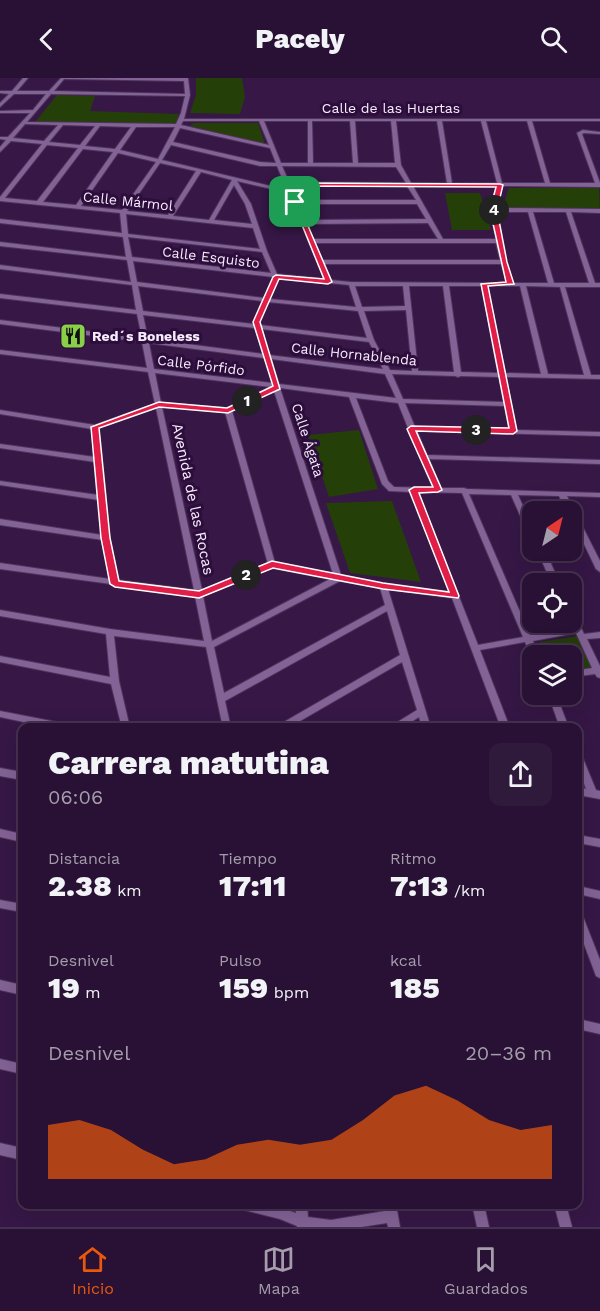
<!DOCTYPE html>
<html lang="es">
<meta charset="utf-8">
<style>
body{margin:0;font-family:"Work Sans",sans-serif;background:#301a3c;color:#f1f3f6;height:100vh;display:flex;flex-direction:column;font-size:22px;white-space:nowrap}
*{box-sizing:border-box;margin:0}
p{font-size:20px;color:#a59dac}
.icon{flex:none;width:33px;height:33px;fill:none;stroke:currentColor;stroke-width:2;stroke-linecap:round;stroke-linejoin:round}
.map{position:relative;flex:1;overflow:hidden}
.details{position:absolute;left:18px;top:645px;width:564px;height:486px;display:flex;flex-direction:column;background:#281134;border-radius:12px;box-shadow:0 6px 24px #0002,0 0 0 2px #44314f}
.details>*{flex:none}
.needle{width:39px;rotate:35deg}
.tools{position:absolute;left:522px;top:423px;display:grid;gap:12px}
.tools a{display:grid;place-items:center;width:60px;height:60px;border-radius:12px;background:#281134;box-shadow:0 6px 24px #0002,0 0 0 2px #44314f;font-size:30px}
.pin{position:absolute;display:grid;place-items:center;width:51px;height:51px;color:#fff;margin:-26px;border-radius:12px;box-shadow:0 3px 9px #0006}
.km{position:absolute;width:30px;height:30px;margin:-15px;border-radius:50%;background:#222;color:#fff;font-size:16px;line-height:30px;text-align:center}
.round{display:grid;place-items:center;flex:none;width:63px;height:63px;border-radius:12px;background:#301a3c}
.headline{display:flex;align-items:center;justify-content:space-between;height:102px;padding:0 30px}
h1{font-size:33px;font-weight:800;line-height:45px}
.metrics{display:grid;grid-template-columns:repeat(3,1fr);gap:9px;height:102px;padding:6px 30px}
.metrics div{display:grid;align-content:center}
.metrics b{font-size:30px;font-weight:800}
.metrics small{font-size:16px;font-weight:400}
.metrics p{font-size:16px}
.chart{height:168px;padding:12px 30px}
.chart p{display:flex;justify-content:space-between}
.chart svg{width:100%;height:108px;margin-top:6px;fill:#ea580c;opacity:.7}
header{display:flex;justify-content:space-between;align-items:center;height:78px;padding:0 30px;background:#281134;font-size:27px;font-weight:800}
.tabs{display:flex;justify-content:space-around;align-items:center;height:84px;border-top:2px solid #44314f;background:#281134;font-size:16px;color:#a59dac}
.tabs a{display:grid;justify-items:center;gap:3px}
.tabs .selected{color:#ea580c}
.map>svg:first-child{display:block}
.green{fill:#243f08}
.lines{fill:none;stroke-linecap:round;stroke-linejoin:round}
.minor-casing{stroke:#4d3459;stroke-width:2}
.minor{fill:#836296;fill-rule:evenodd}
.route{fill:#e11d48;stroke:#fff;stroke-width:1.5;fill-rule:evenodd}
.labels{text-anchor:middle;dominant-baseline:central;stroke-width:6;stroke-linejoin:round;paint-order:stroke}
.far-street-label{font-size:14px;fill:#f7ecfe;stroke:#2c0d3b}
.far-poi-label{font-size:14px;font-weight:bold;fill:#f7ecfe;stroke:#2c0d3b;text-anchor:start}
.street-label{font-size:15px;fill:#f7ecfe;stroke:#2c0d3b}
</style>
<header><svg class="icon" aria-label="back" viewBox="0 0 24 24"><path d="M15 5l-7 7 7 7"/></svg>Pacely<svg class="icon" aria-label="search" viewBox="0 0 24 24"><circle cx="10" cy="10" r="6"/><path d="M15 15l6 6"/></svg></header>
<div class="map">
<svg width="600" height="1149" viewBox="0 0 600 1149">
<rect width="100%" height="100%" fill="#361746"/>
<g class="green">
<polygon points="196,0 242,0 245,19 240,36 190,35 196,17"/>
<polygon points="57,17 95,18 90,33 179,36 176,47 35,44"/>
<polygon points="193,45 258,45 265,66 190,48"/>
<polygon points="509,110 599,110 600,131 502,131"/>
<polygon points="445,115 480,115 491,152 452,152"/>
<polygon points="359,352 378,411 329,419 308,357"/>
<polygon points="392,423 421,504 350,495 326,425"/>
<polygon points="579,558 594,589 572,592 572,578 545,577 539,564"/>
</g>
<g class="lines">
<defs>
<g id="minor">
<path d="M23 0H28L17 13H49L61 0H188L190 17 184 41H600V43H532L550 105H595L577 55 583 52 600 54V56L584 55 582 56 600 105V109L502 108 496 130 600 131V135L571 134 595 205H600V209H565L591 297H600V301L506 299 516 352 600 354V358L417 353 427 377 600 382V386L429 381 441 410H464L467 411 600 415V419L567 418 600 483V494L596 491 572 441V434H567L559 418 518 417 532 448V458L528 455 511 417 469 416 530 557 573 550 571 544 572 536 575 537 584 556 600 554V560L587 561 600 588V600L597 599 595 596 572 599V593L592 590 576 555 533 563 539 578H532V580L525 564 480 572 510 650H501L452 520 388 511 431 650H422L419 639 402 650H390L391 648 417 632 402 584 288 650H276L277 648 400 577 387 533 225 623 231 650H223L206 569 114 558 119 603 130 650H122L111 606 0 584V578L110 599 106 556 0 538V532L110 551 204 563 195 518 118 507 115 509 111 506 0 491V485L110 501 103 462 0 447V441L102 457 99 422 0 407V403L98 417 95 384 0 370V366L95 379 92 351 0 336V332L95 347 155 326 148 294 0 276V272L147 290 142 264 0 246V242L142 260 137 236 0 220V216L136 232 132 207 0 191V187L131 204 127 182 0 168V164L126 179 123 159 0 145V141L122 155 120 135 0 123V119L42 66 11 63 0 74V69L6 62 0 61V59H8L30 35H0V33L33 32 46 16H14L0 29V25L9 16 0 15V13H12ZM64 1 184 3 185 16 54 13ZM51 16 185 18 181 35 176 46 27 44ZM183 43H259L269 67 181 47ZM264 43H308V85H281ZM312 43H350L353 85H313ZM355 43H391L395 85H358ZM396 43H437L447 105H411L401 87ZM442 43H481L497 105H452ZM486 43H527L545 105H502ZM25 46 58 47 44 63 13 60ZM63 47 95 48 80 67 49 64ZM100 48 131 49 115 71 85 68ZM136 49H175L158 81 120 72ZM180 50 270 70 276 85 260 84 173 64ZM47 67 78 70 37 123 5 120ZM171 67 260 88H277L287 112 162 82ZM83 71 113 74 76 127 43 124ZM118 75 156 84 122 132 81 128ZM160 85 196 93 168 137 127 133ZM282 88 396 89 406 105 289 104ZM201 94 232 102 209 142 173 138ZM237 103 289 115 324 201 277 196 267 173 251 126ZM234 107 245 126 252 146 214 142ZM291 108H407L416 122H297ZM413 108H497L490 132 496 161H443ZM298 126H417L426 141 305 142ZM496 134H528L548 205H513L506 184ZM533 134H566L589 205H554ZM126 136 253 150 260 171 128 156ZM428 145 438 161H313L307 146ZM128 159 262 174 271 195 132 179ZM315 165H496L500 182H322ZM133 183 273 199 264 220 137 204ZM323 186H501L507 205 351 204 330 202ZM279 200 349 207 356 229 270 221ZM138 208 262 223 253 246 143 233ZM355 208H403L405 228 362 229ZM409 208H443L454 294 418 293ZM449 208H482L498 295 461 294ZM487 208H520L541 296 505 295ZM526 208 560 209 584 297 548 296ZM268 224 358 233 367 260 260 247 259 245ZM406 232 412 293 390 292 374 262 364 233ZM143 237 255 250 263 276 148 261ZM261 251 369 264 383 291 269 277ZM149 265 264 280 272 305 154 291ZM271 281 385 296 396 320 279 306ZM155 295 271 309 227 330 161 325ZM392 296 455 298 458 299 461 298 499 299 504 324 403 321ZM280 310 349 319 382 406 389 413 411 414 450 514 383 505 341 497ZM274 313 333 496 275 485 232 333ZM356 320 398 325 408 350V351L433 410 394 409 388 403ZM405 325 505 328 509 351 415 349ZM162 329 225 334 268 486 202 512ZM156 330 194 512 118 502 110 460 99 350ZM418 414 462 415 523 559 478 567ZM272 490 330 501 212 563 203 518ZM340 503 380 510 385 527 224 615 214 569Z"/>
<polygon points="537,472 545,472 560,506 552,506"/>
<polygon points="548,616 556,616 569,650 560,650"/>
<polygon points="0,633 72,647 76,650 52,650 0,639"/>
<polygon points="578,674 581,675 582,678 596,712 600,713 600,721 578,717 578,709 586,711 578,688"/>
<polygon points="0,690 22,694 22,702 0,698"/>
<polygon points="0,751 22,756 22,764 0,759"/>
<polygon points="578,757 600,761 600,769 578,765"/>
<polygon points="578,808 600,813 600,821 578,816"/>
<polygon points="0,822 22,826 22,834 0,830"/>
<polygon points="578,834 582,836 600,882 600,900 596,898 578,850"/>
<polygon points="0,902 22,907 22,917 0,912"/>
<polygon points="578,941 600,946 600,956 578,951"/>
<polygon points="0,981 22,986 22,996 0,991"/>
<polygon points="0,1065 22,1070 22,1082 0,1077"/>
<polygon points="238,1126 270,1126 296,1135 295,1126 307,1126 308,1139 331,1142 385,1133 384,1126 396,1126 400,1149 388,1149 387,1145 361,1149 297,1149 297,1148 280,1141 244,1132 240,1130"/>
<polygon points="472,1126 484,1126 489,1149 477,1149"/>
<polygon points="554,1126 566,1126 572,1149 560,1149"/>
</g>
</defs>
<use href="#minor" class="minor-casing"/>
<use href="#minor" class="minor"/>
</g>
<path class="route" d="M285 105 500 106 503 107 497 132 507 184 514 206 488 208 517 353 513 356 416 353 442 412 438 414 419 415 459 518 458 520 383 511 273 490 199 520 115 509 110 506 101 460 91 349 159 324 227 330 273 308 253 244 273 199 276 197 324 201ZM291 108 496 109 490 132 506 204 481 206 509 350 411 348 407 351 433 409H414L409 412 449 514 383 505 272 483 199 513 119 503 110 460 99 350 159 329 228 335 280 311 260 244 279 201 328 206 332 204Z"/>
<defs>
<symbol id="restaurant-square" viewBox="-11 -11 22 22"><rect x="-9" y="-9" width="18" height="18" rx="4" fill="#89cf48" stroke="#2c0d3b"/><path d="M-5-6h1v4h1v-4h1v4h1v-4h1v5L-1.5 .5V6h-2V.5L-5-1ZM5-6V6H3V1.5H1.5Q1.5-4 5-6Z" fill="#111"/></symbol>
</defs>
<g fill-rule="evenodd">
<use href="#restaurant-square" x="58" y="243" width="30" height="30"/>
</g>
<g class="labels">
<g class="far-street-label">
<text x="391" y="30">Calle de las Huertas</text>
<text transform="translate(128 123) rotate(6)">Calle Mármol</text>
<text transform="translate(211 179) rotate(7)">Calle Esquisto</text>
<text transform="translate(354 276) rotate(6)">Calle Hornablenda</text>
<text transform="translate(201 287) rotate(7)">Calle Pórfido</text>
<text transform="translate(308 362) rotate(72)">Calle Ágata</text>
</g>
<g class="far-poi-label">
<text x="92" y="258">Red´s Boneless</text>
</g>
<g class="street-label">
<text transform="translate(193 421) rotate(78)">Avenida de las Rocas</text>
</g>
</g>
</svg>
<div class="tools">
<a><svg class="needle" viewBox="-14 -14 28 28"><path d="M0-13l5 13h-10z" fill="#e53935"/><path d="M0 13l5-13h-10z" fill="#a59dac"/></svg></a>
<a><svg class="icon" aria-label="locate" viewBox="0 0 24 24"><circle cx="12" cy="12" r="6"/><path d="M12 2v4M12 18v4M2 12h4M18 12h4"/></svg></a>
<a><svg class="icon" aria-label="layers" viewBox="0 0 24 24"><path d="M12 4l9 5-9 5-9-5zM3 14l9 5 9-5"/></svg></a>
</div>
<div class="pin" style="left:295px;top:124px;background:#1e9e55"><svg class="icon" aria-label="arrive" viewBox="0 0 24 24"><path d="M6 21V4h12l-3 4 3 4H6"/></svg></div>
<b class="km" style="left:247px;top:323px">1</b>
<b class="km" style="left:246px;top:497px">2</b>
<b class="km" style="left:476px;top:352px">3</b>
<b class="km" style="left:494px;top:132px">4</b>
<section class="details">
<div class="headline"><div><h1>Carrera matutina</h1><p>06:06</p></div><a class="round"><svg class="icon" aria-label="share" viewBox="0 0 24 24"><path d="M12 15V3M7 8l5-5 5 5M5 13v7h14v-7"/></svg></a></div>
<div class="metrics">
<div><p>Distancia</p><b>2.38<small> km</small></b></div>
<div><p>Tiempo</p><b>17:11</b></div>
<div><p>Ritmo</p><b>7:13<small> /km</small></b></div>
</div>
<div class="metrics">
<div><p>Desnivel</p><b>19<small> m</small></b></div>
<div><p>Pulso</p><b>159<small> bpm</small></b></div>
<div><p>kcal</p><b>185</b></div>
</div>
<div class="chart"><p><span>Desnivel</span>20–36 m</p>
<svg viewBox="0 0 160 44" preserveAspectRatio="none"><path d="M0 44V22L10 20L20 24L30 32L40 38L50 36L60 30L70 28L80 30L90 28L100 20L110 10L120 6L130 12L140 20L150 24L160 22V44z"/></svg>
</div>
</section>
</div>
<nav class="tabs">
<a class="selected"><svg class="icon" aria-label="home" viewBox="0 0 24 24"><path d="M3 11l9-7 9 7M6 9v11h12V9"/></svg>Inicio</a>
<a><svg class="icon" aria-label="map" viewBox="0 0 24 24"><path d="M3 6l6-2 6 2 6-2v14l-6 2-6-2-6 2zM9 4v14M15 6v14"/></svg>Mapa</a>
<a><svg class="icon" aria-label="saved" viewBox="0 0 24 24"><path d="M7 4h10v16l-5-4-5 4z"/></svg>Guardados</a>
</nav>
